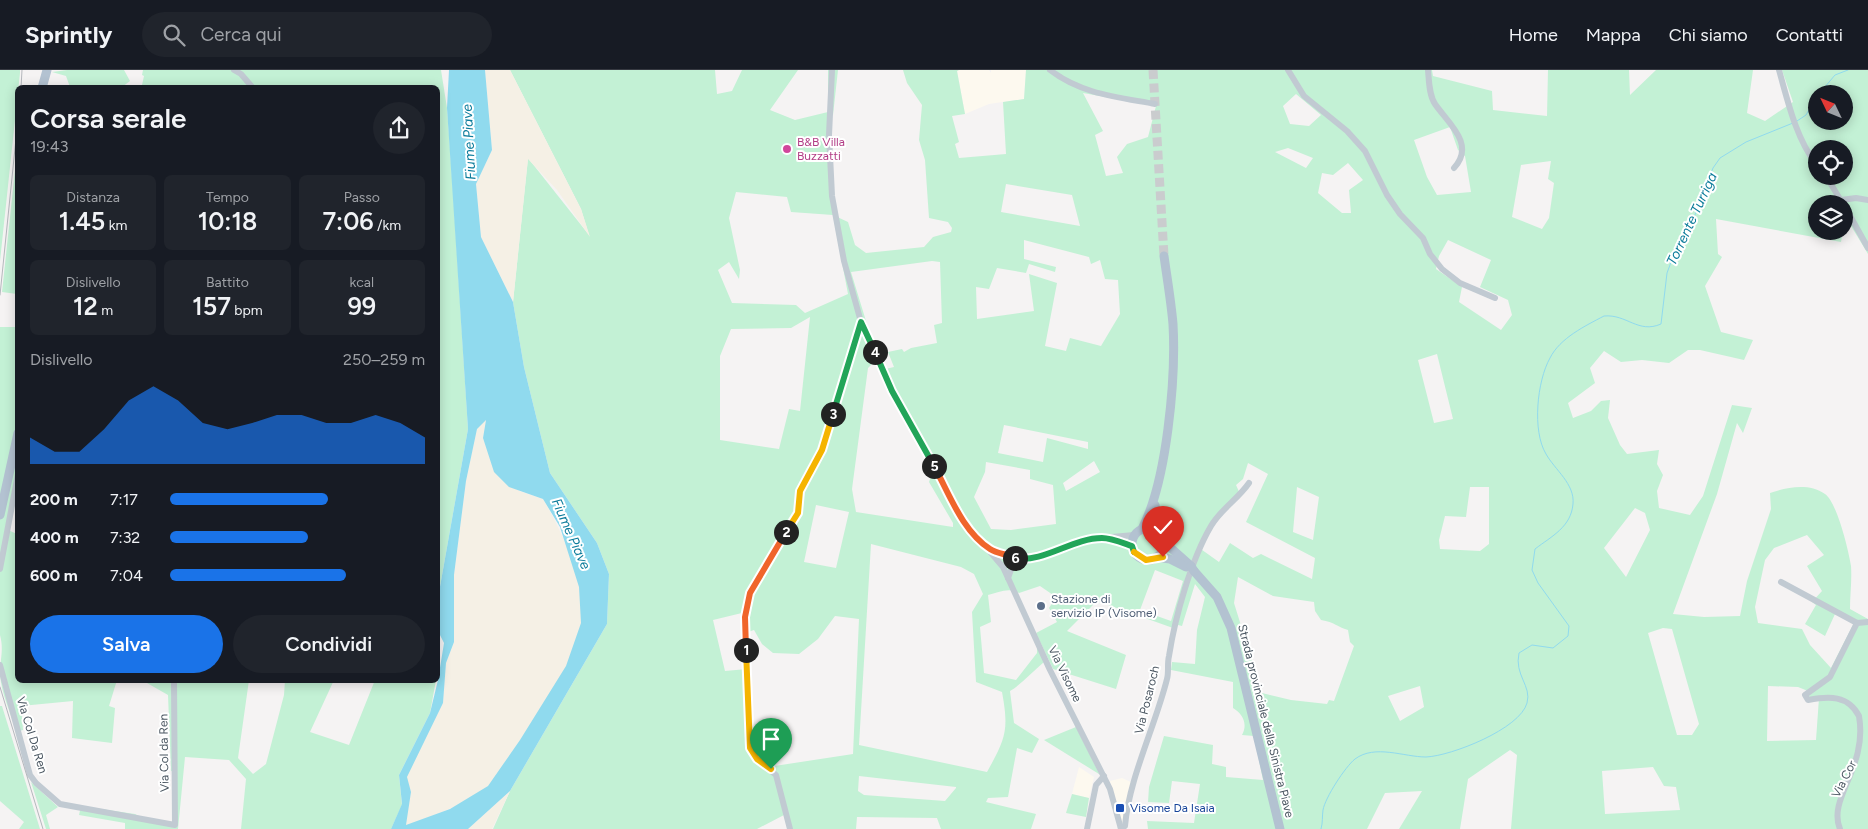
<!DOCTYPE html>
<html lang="it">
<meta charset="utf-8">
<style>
body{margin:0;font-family:Figtree,sans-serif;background:#20242c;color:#f1f3f6;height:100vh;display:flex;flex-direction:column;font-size:19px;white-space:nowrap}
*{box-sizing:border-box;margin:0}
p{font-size:16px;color:#9ea1a6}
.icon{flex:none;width:28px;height:28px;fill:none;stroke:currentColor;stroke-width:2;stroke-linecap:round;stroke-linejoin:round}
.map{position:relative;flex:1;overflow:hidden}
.sheet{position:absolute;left:15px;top:15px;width:425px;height:598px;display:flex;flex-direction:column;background:#171b24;border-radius:8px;box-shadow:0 2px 12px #0003}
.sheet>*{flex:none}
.needle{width:32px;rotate:313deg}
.tools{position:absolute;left:1808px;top:15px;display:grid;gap:10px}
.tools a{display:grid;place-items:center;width:45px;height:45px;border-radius:50%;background:#171b24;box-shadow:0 2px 12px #0003;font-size:25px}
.pin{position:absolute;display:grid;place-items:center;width:42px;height:42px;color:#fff;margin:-51px -21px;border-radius:50% 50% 50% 0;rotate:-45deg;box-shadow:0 0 5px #0007}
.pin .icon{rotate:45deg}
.km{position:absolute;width:25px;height:25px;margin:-12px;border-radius:50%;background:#222;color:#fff;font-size:14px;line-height:25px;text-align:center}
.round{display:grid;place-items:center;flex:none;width:52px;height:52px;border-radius:26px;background:#20242c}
.summary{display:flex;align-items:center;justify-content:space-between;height:85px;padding:0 15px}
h1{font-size:28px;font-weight:600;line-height:38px}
.metrics{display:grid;grid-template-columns:repeat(3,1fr);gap:8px;height:85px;padding:5px 15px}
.metrics div{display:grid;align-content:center;border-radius:8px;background:#20242c;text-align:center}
.metrics b{font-size:25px;font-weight:600}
.metrics small{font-size:14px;font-weight:400}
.metrics p{font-size:14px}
.chart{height:140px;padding:10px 15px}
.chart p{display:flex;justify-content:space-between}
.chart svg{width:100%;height:90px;margin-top:5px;fill:#1a73e8;opacity:.7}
.primary-button{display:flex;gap:10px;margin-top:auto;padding:10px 15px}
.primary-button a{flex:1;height:58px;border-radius:30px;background:#1a73e8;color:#fff;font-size:20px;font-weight:600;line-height:58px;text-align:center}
.primary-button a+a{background:#20242c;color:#f1f3f6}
ul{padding:0 15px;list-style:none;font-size:16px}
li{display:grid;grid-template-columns:80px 60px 1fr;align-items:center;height:38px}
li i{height:12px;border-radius:6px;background:#1a73e8}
header{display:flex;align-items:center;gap:30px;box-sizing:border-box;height:70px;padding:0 25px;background:#171b24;border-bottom:1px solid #363941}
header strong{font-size:24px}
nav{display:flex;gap:28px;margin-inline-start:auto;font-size:18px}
.search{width:350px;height:45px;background:#20242c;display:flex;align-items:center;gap:12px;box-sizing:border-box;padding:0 18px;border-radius:28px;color:#9ea1a6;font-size:19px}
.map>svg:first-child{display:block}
.commercial{fill:#fdf9ef}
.green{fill:#c3f1d5;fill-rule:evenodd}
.sand{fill:#f5f0e5}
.water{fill:#90daee;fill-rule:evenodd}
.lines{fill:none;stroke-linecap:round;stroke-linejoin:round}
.stream{stroke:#90daee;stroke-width:1}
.major-tunnel{stroke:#caccce;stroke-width:9;stroke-dasharray:9 4.5;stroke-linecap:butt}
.minor{stroke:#c1cad2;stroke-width:6}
.major{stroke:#b3c2d1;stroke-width:9}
.rail{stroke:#b5b8bd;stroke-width:1}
.major-bridge{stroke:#b3c2d1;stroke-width:9}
.split-1-casing{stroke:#fff;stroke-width:10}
.split-2-casing{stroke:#fff;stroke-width:10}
.split-3-casing{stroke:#fff;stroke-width:10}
.split-4-casing{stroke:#fff;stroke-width:10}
.split-5-casing{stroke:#fff;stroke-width:10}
.split-6-casing{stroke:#fff;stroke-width:10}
.split-7-casing{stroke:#fff;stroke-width:10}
.split-8-casing{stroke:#fff;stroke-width:10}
.split-1{stroke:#f5b400;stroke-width:6}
.split-2{stroke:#f0652b;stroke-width:6}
.split-3{stroke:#f5b400;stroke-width:6}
.split-4{stroke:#22a559;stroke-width:6}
.split-5{stroke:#22a559;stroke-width:6}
.split-6{stroke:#f0652b;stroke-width:6}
.split-7{stroke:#22a559;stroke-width:6}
.split-8{stroke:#f5b400;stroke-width:6}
.hotel-dot{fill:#d1479c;stroke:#fff;stroke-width:2}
.service-dot{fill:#5c6f8a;stroke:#fff;stroke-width:2}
.transit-dot{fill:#1a4fb4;stroke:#fff;stroke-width:2}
.labels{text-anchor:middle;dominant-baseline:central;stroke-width:4;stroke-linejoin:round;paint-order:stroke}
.hotel-label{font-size:12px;fill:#b23c85;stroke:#fff;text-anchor:start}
.service-label{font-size:12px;fill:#4e5e75;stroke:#fff;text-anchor:start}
.street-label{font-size:12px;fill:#4a5661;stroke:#fff}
.transit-label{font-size:12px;fill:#164399;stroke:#fff;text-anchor:start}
.water-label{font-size:14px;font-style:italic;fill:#0c7c9b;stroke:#fff}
</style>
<header>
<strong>Sprintly</strong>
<div class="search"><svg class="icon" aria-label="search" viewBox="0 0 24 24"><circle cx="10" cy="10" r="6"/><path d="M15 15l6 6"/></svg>Cerca qui</div>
<nav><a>Home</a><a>Mappa</a><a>Chi siamo</a><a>Contatti</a></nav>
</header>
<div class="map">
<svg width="1868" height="759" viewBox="0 0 1868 759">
<rect width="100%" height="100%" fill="#f5f3f3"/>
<g class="commercial">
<polygon points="957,0 989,0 991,3 991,0 1026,0 1024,29 989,34 965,44"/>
<polygon points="1079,697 1094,707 1089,728 1072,724"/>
<polygon points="1122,708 1133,713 1123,755 1110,711"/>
</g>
<g class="green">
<polygon points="0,0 20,0 20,3 0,191"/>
<polygon points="67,0 124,0 130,11 122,17 70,17 66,6 52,2"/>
<polygon points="143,0 441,0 447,38 453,121 468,359 438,528 438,18 139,18 142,15 144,6 142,5"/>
<path d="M510 0H715L717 24 732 21 742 0H798L770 40 795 50 828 42V0H838L833 45 829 42 833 145 848 152 855 175 866 183 924 177 933 167 951 162 952 158 948 152 929 148 925 90 919 70 922 35 907 13 903 0H959L957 1 965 44 952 46 959 72 955 74 959 88 1006 84 1003 32 1024 29 1026 0H1432L1433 6 1492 21 1493 40 1547 46 1548 0H1629L1630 25 1656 0H1753L1747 43 1765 51 1793 32 1782 0H1868V184L1845 146 1844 154V134H1816V161H1843L1841 172 1716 149 1718 184 1722 187 1705 216 1721 262 1753 270 1744 290 1700 280H1688L1669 293 1642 290 1621 292 1604 281 1590 298 1595 313 1568 333 1573 348 1591 341 1601 331 1610 330 1608 348 1620 375 1627 384 1659 380 1657 394 1663 405 1657 421 1659 438 1690 445 1703 426 1732 335 1752 338 1743 363 1737 353 1717 424 1673 544 1704 547 1740 546 1747 511 1771 439 1770 423C1788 417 1809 413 1825 424 1837 432 1849 482 1851 496 1852 510 1850 525 1850 539L1868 549V759H1511L1517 685 1510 680 1468 709 1460 759H1399L1422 721 1385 723 1367 759H1148L1147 751 1194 753 1200 714 1172 711 1169 733 1148 732 1149 717 1164 666 1213 675 1212 694 1226 697V707L1263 710 1254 666 1242 665C1248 654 1243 644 1233 638V612L1171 600 1172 592 1195 594 1197 560 1205 527 1195 514 1182 556 1174 554 1173 558 1097 531 1067 561 1126 585 1116 619 1053 599 1036 563 1057 552 1049 538 1056 527 1040 516 1019 523C1009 517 999 522 988 525L991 552 980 557 984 603 1016 610 1037 583V577L1044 592C1032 602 1023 613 1010 621L1014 653 1039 669 1032 683 1017 678 1008 727 988 728 986 732 1036 744 1031 759H941L937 748 857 747 856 759H788L784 745 757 759H493L510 721 607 554 609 504 597 473 550 403 524 297 513 232 528 88 589 165 581 139ZM1083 23 1156 36 1148 67 1127 74 1117 87 1123 103 1106 106 1095 65 1103 61ZM1296 24 1321 45 1309 56 1290 54 1283 36ZM1816 24H1844V51H1816ZM1450 57 1458 80 1465 86 1471 122 1437 125 1427 107 1414 70ZM1288 78 1313 88 1306 98 1275 82ZM1816 79H1844V106H1816ZM1551 91 1548 109 1554 113 1549 148 1542 159 1512 147 1521 95ZM1348 93 1363 110 1349 120 1351 143H1342L1318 123 1322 103 1333 105ZM1006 114 1072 125 1080 156 1001 142ZM736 122 787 127 791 142 833 145 848 224 805 243 796 235 732 233 718 200 729 192 739 209 740 200 729 148ZM1024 170 1089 187 1091 194 1100 190 1105 209 1118 210 1120 244 1101 276 1070 268 1066 281 1045 276 1057 213 1029 204 1034 241 977 249 976 217 989 219 997 198 1026 203 1029 194 1055 202 1056 197 1024 189ZM1448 170 1491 190 1480 217 1508 230 1512 245 1501 260 1459 232 1462 217 1436 199 1439 186ZM932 191 940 192 942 253 934 255 937 273 911 278 904 282 902 279 888 282 894 297 881 300 851 202ZM810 247 800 341 789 339 779 379 720 370V286L731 259 791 258ZM1437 284 1453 349 1434 353 1418 290ZM874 292 881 300 932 403 929 412 953 453V457L856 442 852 419 868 298ZM1004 355 1088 372V379L1047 368 1043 392 998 383ZM1094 391 1100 402 1066 421 1063 413ZM986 392 1030 400V409L1053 415 1056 454 1011 460 991 459 974 427 985 402ZM1248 393 1268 404 1246 452 1315 488 1312 509 1261 484 1253 488 1230 473 1219 492 1198 477 1222 439 1241 426 1236 415 1243 409ZM1297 417 1319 427 1313 470 1293 462ZM1470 417H1489V474L1480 481 1440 479 1439 470 1445 446 1466 447ZM816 435 849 442 836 498 804 492ZM1635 438 1645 443 1650 460 1626 507 1604 478ZM1807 465 1824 485 1807 496 1822 521 1812 532 1816 535 1805 554 1825 566 1835 544 1854 553 1831 598 1810 575 1802 559 1758 553 1755 537 1765 490 1774 478ZM871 474 961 497 974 504 983 524 972 542 976 612 1002 622C1009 660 1006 668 987 702L859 675ZM1155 500 1183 511 1171 551 1140 540ZM1238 507 1273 526 1314 532 1315 541 1321 550C1335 552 1337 557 1348 560L1350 572 1354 576 1334 631 1329 630 1327 634 1291 630 1262 623 1234 533ZM746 542 745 563 754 560 762 574 773 583 799 584 818 569 835 546 859 549 853 684 768 697 750 679 747 599 725 601 713 550ZM1663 558 1672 559 1699 654 1692 665H1677L1648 563ZM1420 616 1424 637 1400 651 1388 626ZM1768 616 1798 617 1808 621 1810 629 1819 628 1816 670 1767 671ZM1653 697 1664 716 1676 717 1680 740 1605 744 1602 701ZM859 706 956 717V718L945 731 864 725 858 721Z"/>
<polygon points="17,82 17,224 2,222"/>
<path d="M0 257H18V353L16 360 18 361V420L8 460 17 464 18 610H117L109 636 115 638 112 673 72 668 73 631 21 636 23 660 16 662C11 643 1 623 0 604 0 589 4 580 0 565Z"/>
<polygon points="148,610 249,610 238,688 253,704 266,694 284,625 285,610 334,610 310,662 349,675 375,610 436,610 430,643 399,705 402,735 391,759 241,759 246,709 229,690 185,687 178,759 125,759 125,753 79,745 81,736 135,744 152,753 174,756 176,702 171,701 168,625 147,613"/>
<polygon points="0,636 2,636 40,759 19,759 24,752 0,731"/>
<polygon points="1076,657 1099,703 1099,704 1044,670"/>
<polygon points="31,712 58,737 46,745 50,759 46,759"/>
<polygon points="1072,724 1089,728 1086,747 1066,743"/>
</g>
<g class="sand">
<polygon points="485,0 510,0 581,139 590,167 557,120 528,89 513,232 481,167 476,114 492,80"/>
<path d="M486 349 483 368 489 384 519 421 543 429C561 459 588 518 581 554 572 601 534 650 507 689 501 698 495 710 487 717 464 736 433 745 405 756L411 722 406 707 443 633 446 593 454 572V505L466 411 477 359Z"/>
<polygon points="510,721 492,759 468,759"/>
</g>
<path class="water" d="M449 0H485L492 80 476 114 481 167 513 232 524 297 550 403 597 473 609 504 607 554 510 721 468 759H391L402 734 399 705 430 643 438 610 444 573 438 561V528L468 359 447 38ZM486 350 483 368 494 402 509 417 543 429 560 457 579 517 581 553 566 596 520 670 488 716 450 739 406 755 411 722 407 707 443 633 446 593 454 572V505L466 411 477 359Z"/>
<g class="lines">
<g class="stream">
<polyline points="1819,24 1835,5 1848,0"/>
<polyline points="1797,51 1806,45 1816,27"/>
<path d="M1321 759C1323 752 1322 747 1323 740 1325 728 1345 697 1355 689 1375 674 1404 687 1426 687 1451 686 1520 659 1527 633 1532 616 1514 605 1519 583L1532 575 1553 578 1568 566 1569 556 1538 513 1532 500 1535 479C1552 466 1571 457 1573 434 1575 414 1555 400 1546 384 1532 361 1537 311 1550 288 1560 268 1585 256 1604 246 1627 244 1638 264 1661 254L1667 203 1674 184 1688 163 1713 98 1720 88 1746 72 1793 53"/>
</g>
<polyline class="major-tunnel" points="1153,0 1164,186"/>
<g class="minor">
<polyline points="234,0 241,4 253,18"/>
<polyline points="832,0 829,65 832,126 844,191 861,252 892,321 964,451 1003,497 1050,600 1110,719 1121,759"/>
<path d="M1050 0C1081 24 1117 27 1155 34"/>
<polyline points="1288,0 1304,26 1347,61 1365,81 1387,125 1400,144 1423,168 1430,184 1442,199 1460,213 1495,228"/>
<path d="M1428 0C1429 11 1429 25 1435 34 1448 53 1476 74 1454 98"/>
<path d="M1779 0C1788 32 1796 68 1816 94"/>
<polyline points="1826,106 1843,134"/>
<polyline points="1841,130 1856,128 1868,130"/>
<polyline points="1844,135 1868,178"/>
<polyline points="1109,469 1132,476"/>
<polyline points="992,480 1012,487 1013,494 1008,508"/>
<polyline points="1012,496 1090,469 1134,465"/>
<polyline points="0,499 18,404"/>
<polyline points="1781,512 1857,553 1868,552"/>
<polyline points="0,595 30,705 36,713 60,734 175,755 174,610"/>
<path d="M1121 758 1125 756C1129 708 1155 657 1167 609 1169 602 1167 594 1169 586 1175 547 1191 490 1211 456 1221 439 1238 429 1249 413"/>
<polyline points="790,759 776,705 757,689 750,679 745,547 750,523 798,443 800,421 821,380 861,252"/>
<polyline points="1087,759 1096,715 1104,706"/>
<path d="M1840 759C1827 728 1868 698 1859 646 1848 625 1829 626 1808 630L1805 625 1830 607 1857 553"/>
</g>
<g class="major">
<polyline points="42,18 47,0"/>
<polyline points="1155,435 1159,462"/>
<polyline points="0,445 18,363"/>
<circle cx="1148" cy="474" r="16"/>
<path d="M1142 459C1167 411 1176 308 1173 254 1171 231 1167 208 1164 186"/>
<polyline points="1164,472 1191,496"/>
<polyline points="1156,487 1170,489 1186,497"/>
<polyline points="1194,501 1217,527 1231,558 1280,759"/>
</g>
<g class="rail">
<polyline points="21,18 22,0"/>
<polyline points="0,225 18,49"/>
<polyline points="0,617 43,759"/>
</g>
<polyline class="major-bridge" points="1191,496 1194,501"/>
</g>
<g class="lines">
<defs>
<polyline id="split-1" points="746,580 750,678 757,689 771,699"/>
<polyline id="split-2" points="746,580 745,547 750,523 786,462"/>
<polyline id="split-3" points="786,462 798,443 800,421 822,380 833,344"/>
<polyline id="split-4" points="833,344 861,252 875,282"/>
<polyline id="split-5" points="875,282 892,321 934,396"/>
<path id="split-6" d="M934 396C949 423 962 461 990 479 998 484 1007 484 1015 488"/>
<path id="split-7" d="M1015 488C1044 493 1072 468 1102 468 1111 468 1123 473 1132 476L1134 482"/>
<polyline id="split-8" points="1134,482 1146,490 1163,487"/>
</defs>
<use href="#split-1" class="split-1-casing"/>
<use href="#split-2" class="split-2-casing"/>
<use href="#split-3" class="split-3-casing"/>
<use href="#split-4" class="split-4-casing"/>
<use href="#split-5" class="split-5-casing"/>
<use href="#split-6" class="split-6-casing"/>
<use href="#split-7" class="split-7-casing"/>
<use href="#split-8" class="split-8-casing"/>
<use href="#split-1" class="split-1"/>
<use href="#split-2" class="split-2"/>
<use href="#split-3" class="split-3"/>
<use href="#split-4" class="split-4"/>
<use href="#split-5" class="split-5"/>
<use href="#split-6" class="split-6"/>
<use href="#split-7" class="split-7"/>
<use href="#split-8" class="split-8"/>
</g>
<circle class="hotel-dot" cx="787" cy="79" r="5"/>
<circle class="service-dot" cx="1041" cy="536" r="5"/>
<rect class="transit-dot" x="1115" y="733" width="10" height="10" rx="2.5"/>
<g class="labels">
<g class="hotel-label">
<text x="797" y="72">B&amp;B Villa<tspan x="797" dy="14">Buzzatti</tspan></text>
</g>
<g class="service-label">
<text x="1051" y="529">Stazione di<tspan x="1051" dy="14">servizio IP (Visome)</tspan></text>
</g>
<g class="street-label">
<text transform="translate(1065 604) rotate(64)">Via Visome</text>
<text transform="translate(1147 630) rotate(-76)">Via Posaroch</text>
<text transform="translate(1266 651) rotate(76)">Strada provinciale della Sinistra Piave</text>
<text transform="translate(32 665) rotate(73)">Via Col Da Ren</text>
<text transform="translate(164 683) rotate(-91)">Via Col da Ren</text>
<text transform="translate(1844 709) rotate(-63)">Via Cor</text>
</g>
<g class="transit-label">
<text x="1130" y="738">Visome Da Isaia</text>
</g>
<g class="water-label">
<text transform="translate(469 72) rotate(-93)">Fiume Piave</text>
<text transform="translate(1692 149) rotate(-65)">Torrente Turriga</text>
<text transform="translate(571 464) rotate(66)">Fiume Piave</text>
</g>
</g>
</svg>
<div class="tools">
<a><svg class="needle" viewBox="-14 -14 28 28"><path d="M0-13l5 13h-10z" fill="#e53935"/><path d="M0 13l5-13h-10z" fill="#9ea1a6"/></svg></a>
<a><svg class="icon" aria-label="locate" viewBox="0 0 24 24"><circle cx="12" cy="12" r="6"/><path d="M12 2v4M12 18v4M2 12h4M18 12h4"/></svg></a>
<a><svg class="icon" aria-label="layers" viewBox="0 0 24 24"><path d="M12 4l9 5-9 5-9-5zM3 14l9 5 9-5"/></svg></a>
</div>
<div class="pin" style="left:771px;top:699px;background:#1e9e55"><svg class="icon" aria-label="arrive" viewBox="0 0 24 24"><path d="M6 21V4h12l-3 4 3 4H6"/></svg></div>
<div class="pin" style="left:1163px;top:487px;background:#d93025"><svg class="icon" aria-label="check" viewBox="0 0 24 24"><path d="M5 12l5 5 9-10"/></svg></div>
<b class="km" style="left:746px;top:580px">1</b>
<b class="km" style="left:786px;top:462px">2</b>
<b class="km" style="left:833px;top:344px">3</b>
<b class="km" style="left:875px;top:282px">4</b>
<b class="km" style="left:934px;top:396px">5</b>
<b class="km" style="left:1015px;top:488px">6</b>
<section class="sheet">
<div class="summary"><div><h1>Corsa serale</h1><p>19:43</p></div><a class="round"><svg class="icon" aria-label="share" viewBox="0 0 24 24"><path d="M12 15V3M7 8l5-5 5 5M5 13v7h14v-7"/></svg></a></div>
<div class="metrics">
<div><p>Distanza</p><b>1.45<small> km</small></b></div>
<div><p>Tempo</p><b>10:18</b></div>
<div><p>Passo</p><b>7:06<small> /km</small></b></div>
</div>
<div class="metrics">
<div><p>Dislivello</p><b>12<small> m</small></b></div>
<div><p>Battito</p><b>157<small> bpm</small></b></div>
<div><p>kcal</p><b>99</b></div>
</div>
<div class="chart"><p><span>Dislivello</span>250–259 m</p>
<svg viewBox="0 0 160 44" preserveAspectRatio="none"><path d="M0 44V31L10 38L20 38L30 27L40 13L50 6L60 13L70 24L80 27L90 24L100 20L110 20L120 24L130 24L140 20L150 24L160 31V44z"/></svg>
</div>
<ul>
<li><b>200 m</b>7:17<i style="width:62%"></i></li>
<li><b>400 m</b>7:32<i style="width:54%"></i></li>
<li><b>600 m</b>7:04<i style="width:69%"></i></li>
</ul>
<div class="primary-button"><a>Salva</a><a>Condividi</a></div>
</section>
</div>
